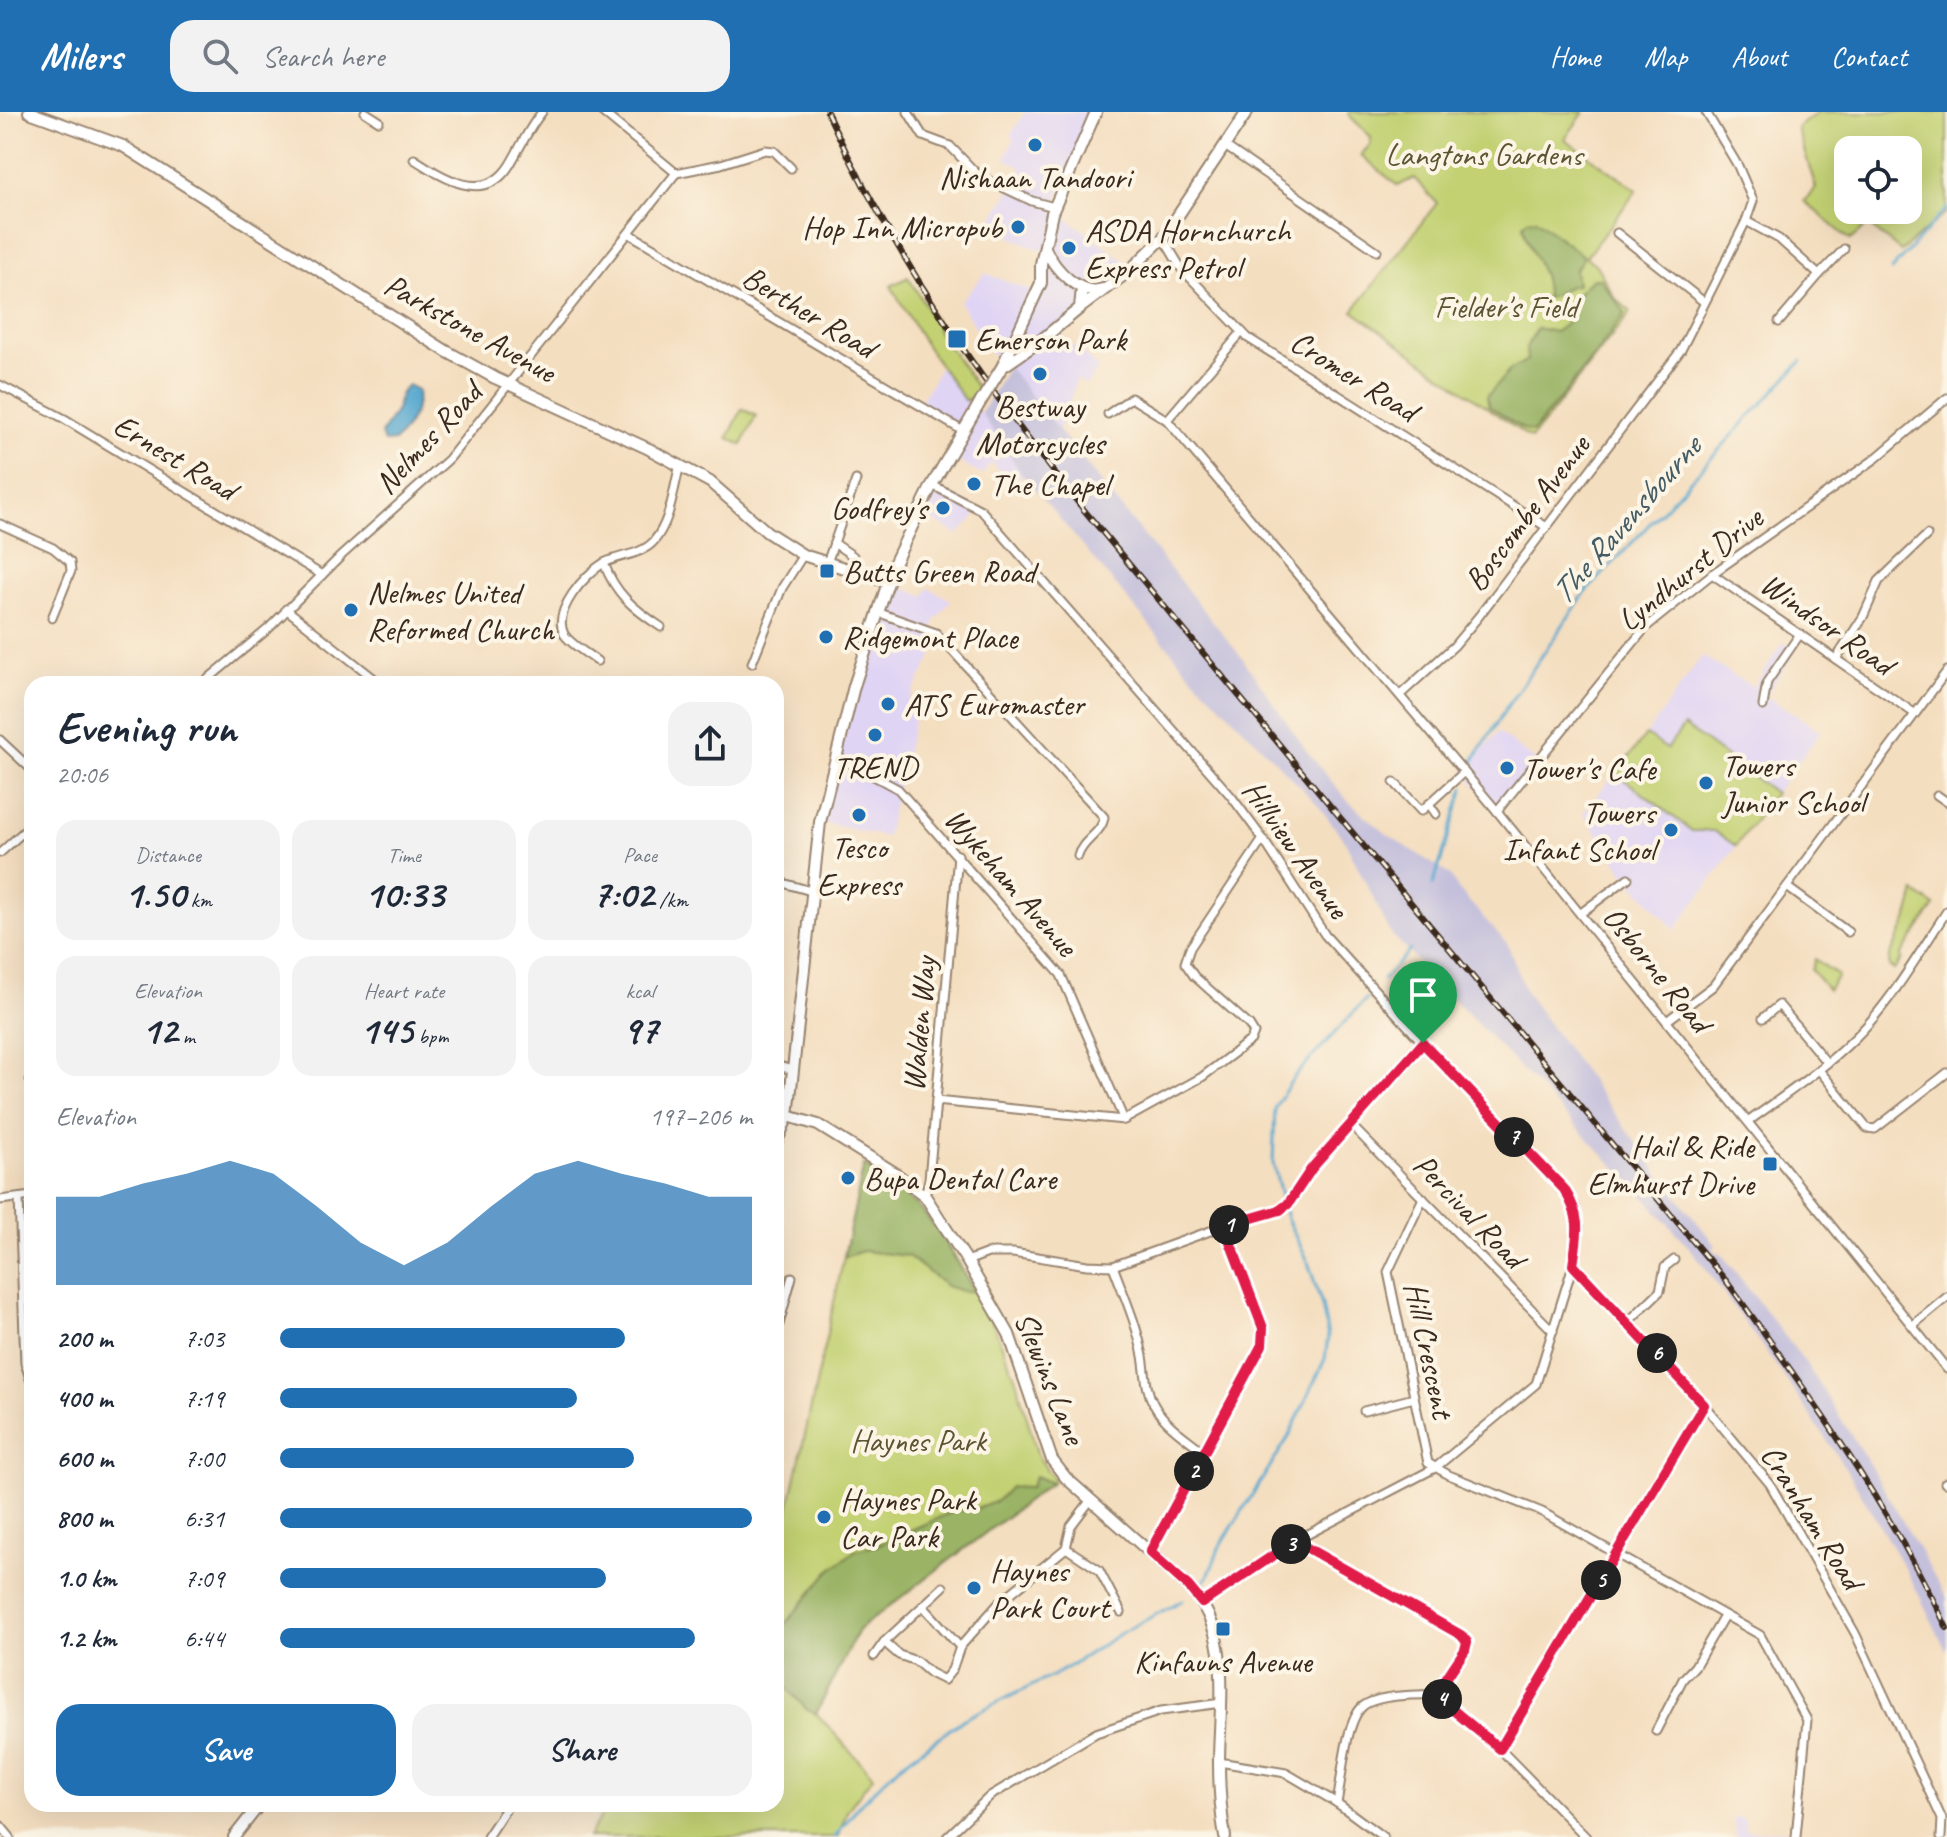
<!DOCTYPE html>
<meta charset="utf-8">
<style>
body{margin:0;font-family:Caveat,sans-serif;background:#f2f2f3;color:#1f2937;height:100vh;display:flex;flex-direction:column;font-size:30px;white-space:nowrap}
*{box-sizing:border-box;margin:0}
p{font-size:26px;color:#747a83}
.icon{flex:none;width:44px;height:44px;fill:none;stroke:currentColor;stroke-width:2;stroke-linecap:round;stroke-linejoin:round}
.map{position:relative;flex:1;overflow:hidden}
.panel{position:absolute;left:24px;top:564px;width:760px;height:1136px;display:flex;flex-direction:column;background:#fff;border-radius:24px;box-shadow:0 8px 32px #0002}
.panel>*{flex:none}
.buttons{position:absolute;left:1834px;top:24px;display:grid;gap:16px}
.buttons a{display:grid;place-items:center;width:88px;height:88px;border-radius:16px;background:#fff;box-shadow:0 8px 32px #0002;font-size:40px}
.pin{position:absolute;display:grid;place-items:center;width:68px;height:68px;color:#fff;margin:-82px -34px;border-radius:50% 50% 50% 0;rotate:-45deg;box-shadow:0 0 8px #0007}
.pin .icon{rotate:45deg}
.km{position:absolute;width:40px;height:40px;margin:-20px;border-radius:50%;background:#222;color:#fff;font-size:22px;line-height:40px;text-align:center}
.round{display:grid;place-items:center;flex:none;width:84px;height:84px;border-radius:24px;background:#f2f2f3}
.overview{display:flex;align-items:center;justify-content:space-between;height:136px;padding:0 32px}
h1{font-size:44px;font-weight:700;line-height:60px}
.metrics{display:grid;grid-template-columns:repeat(3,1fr);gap:12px;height:136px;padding:8px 32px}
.metrics div{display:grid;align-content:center;border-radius:20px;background:#f2f2f3;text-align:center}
.metrics b{font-size:40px;font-weight:700}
.metrics small{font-size:22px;font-weight:400}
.metrics p{font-size:22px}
.chart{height:224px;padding:16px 32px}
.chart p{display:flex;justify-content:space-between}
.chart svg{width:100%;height:144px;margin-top:8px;fill:#1f6fb2;opacity:.7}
.cta{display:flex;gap:16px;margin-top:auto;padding:16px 32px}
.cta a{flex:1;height:92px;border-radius:24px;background:#1f6fb2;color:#fff;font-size:32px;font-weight:700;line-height:92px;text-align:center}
.cta a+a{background:#f2f2f3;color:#1f2937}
ul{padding:0 32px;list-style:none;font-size:26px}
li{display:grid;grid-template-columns:128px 96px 1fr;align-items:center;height:60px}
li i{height:20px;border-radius:10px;background:#1f6fb2}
header{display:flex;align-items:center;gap:48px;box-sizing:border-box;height:112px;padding:0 40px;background:#1f6fb2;color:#fff}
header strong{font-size:38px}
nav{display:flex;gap:44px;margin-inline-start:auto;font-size:28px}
.search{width:560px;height:72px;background:#f2f2f3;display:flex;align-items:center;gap:20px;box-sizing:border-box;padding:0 28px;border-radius:24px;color:#747a83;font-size:30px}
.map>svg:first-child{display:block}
.built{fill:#e0d4f4}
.industrial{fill:#c4c0db}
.green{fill:#c3d173;stroke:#7f7e48;stroke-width:2;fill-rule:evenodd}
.forest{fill:#9ab365;stroke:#6a6e42;stroke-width:2}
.water{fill:#54a7cf;stroke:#486876;stroke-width:2}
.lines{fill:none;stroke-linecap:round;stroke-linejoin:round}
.stream{stroke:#54a7cf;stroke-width:3}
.street-casing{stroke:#98846f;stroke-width:11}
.secondary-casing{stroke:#98846f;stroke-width:14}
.street{stroke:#fff;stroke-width:7}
.secondary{stroke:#fff;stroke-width:10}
.rail-casing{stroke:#3b2a1e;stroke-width:6}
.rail{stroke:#fcf5e5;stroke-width:3;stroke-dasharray:9;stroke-linecap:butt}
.secondary-bridge-casing{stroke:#98846f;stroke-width:14;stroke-linecap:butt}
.secondary-bridge{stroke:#fff;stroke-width:10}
.route-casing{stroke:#fff;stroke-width:16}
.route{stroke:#e11d48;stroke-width:10}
.poi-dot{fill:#1f6fb2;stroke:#fcf5e5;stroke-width:3}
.labels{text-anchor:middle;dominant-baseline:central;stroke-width:8;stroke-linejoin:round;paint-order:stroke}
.park-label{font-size:32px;fill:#5d5433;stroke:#fcf5e5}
.poi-label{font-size:32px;fill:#3b2a1e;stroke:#fcf5e5;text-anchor:start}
.street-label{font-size:32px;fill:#3b2a1e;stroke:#fcf5e5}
.water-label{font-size:34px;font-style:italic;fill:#455c65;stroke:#fcf5e5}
</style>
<header>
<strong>Milers</strong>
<div class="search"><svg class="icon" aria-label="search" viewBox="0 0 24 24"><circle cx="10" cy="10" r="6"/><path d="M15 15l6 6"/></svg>Search here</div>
<nav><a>Home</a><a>Map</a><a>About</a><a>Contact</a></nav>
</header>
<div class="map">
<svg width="1947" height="1725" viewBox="0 0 1947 1725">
<rect width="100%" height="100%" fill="#fcf5e5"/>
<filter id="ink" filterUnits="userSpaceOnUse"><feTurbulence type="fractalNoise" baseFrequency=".0125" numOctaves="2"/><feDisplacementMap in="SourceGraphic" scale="16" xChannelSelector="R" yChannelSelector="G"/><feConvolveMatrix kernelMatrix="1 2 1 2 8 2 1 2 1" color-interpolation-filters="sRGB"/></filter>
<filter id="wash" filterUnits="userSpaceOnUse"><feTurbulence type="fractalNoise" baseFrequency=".006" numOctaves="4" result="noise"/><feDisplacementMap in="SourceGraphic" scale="32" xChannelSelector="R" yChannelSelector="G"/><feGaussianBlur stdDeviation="1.8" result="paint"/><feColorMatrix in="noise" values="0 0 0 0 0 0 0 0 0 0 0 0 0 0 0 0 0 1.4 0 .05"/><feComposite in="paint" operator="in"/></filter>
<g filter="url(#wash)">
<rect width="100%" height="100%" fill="#f4dec0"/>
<g class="built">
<polygon points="1025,0 1096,0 1053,96 1133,155 1055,218 1099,256 1086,273 1077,267 1059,318 1008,255 989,239 960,190 985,161 1037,181 1044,137 1038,137 1004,122 1004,115 991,109 1023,57 1005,46 1014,27 1010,24"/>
<polygon points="940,255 965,289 981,301 1022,362 1011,372 991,350 982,363 949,344 963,319 919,293"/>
<polygon points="932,373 981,398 958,423 919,400"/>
<polygon points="888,470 924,484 928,476 951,488 935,509 931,528 936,537 908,590 916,598 886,725 820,710"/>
<polygon points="1784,530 1796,538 1766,584 1821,619 1675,818 1628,766 1583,701 1646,623 1702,544 1753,575"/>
<polygon points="1498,620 1537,650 1497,699 1464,660"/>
<polygon points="1743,1705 1746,1719 1797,1719 1796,1725 1736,1725 1733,1706"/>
</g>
<polygon class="industrial" points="1008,255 1243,547 1306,638 1348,689 1387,722 1450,763 1458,777 1508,833 1526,881 1657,1059 1716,1134 1713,1136 1715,1139 1718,1142 1720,1140 1805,1250 1870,1353 1947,1486 1947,1540 1913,1471 1850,1363 1781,1260 1694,1141 1626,1064 1623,1063 1391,822 1345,729 1318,693 1193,565 1022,362 981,301"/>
<g class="green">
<polygon points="1349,0 1584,0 1565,27 1637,78 1586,145 1596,153 1615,186 1631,200 1531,327 1353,199 1437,91 1414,66 1398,74 1361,43 1370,33 1371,25 1348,2"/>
<path d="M1818 0H1947V100L1901 139 1868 113 1850 128 1804 89 1816 76 1797 16ZM1848 38H1908V98H1848Z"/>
<polygon points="908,165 938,214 936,216 980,280 975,287 965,289 925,232 891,174"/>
<polygon points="742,297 756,304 742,333 728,326"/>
<polygon points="1684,614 1775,681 1736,734 1714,719 1692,719 1616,661 1646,623 1667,637"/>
<polygon points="1915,780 1935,794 1901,843 1902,847 1894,858 1889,854 1890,844 1907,809"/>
<polygon points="1815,847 1838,864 1828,878 1811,858"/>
<polygon points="864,1053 917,1093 936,1116 960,1153 992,1210 1016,1267 1038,1344 1054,1368 906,1479 858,1518 816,1601 873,1664 847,1699 838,1725 588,1725 609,1692 776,1692 776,1420 788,1400"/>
</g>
<g class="forest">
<path d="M1536 107 1584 145 1575 158 1577 173C1563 173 1558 184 1546 186 1547 153 1527 141 1523 113L1527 108Z"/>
<path d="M1592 167H1600L1625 201 1598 239 1533 320C1517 317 1503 302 1489 294L1487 284 1510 258 1527 248 1526 236 1537 216 1555 220C1578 206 1567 199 1578 182 1581 176 1587 172 1592 167Z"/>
<polygon points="864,1053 917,1093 936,1116 974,1178 965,1180 946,1174 908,1144 863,1139 844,1145"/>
<polygon points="1035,1364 1051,1371 858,1518 816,1602 807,1598 776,1564 776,1524 828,1460 856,1438 877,1433 954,1399 979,1396 997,1389 1010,1375 1030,1376"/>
</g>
<path class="water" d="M408 273 417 278C420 297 408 315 395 329L384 330 381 322 396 298 401 281Z"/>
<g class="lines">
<g class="stream">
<polyline points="1891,158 1947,96"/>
<polyline points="1472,651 1508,593 1585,481 1802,249"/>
<polyline points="1433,773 1464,676"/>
<polyline points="1383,868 1410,838"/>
<polyline points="1200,1474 1208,1465 1219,1436 1288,1326 1325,1247 1328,1225 1322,1193 1307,1147 1287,1107 1273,1051 1275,995 1294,965 1367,886"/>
<polyline points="835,1725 859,1693 899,1654 964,1607 1060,1560 1123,1520 1183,1488"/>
</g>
</g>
</g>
<g filter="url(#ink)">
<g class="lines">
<defs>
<g id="street">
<polyline points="365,0 379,9"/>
<polyline points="602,0 676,61"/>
<polyline points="908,0 923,24 950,34 979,64 1032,89 1054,95"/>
<polyline points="1225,34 1377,139"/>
<path d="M414 47C442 65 484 93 509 54 520 36 528 17 542 0"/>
<polyline points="676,61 721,52 765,38 774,39 791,56"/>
<polyline points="1746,109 1779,127 1819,163 1779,210"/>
<polyline points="1617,121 1704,190"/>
<polyline points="630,122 963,319"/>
<polyline points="1163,126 1181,156 1248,226 1545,414"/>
<polyline points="1819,163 1844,137"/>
<polyline points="0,273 63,306 322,463"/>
<polyline points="1108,302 1131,286 1167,308 1497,699 1947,1257"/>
<polyline points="1167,308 1241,221"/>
<polyline points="932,373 981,398 1231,684 1263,727 1325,823 1423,931 1564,1077 1575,1094 1579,1115 1573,1153 1536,1272 1435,1356 1295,1429 1202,1491"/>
<polyline points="0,412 53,436 70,450 71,459 52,506"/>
<polyline points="834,431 853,444 852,458"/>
<path d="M604 451C615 482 634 497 661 515"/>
<polyline points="827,451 856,368"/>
<polyline points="1712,462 1914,601"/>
<polyline points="286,497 381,572"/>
<path d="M877 500 936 521 1104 705C1102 722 1082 728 1078 744"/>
<polyline points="1836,547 1863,505 1879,469 1927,423"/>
<path d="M597 549C588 542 570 532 564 522 552 499 585 462 604 451 619 443 642 443 654 429 671 409 673 378 680 353"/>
<polyline points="752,551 782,476 803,443"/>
<polyline points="202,572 268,517 342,443 449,347 676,61"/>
<polyline points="1400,583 1454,534 1479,504 1681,238 1746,109 1753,89 1738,54 1706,0"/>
<polyline points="1763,594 1767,570 1800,522"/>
<polyline points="0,628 32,658"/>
<polyline points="776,642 776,644"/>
<polyline points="836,644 898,677 1061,863 1124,1008"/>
<polyline points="1394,670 1421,699 1429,692 1436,702"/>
<polyline points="1937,683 1947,690"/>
<polyline points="1429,692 1464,660"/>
<polyline points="1497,699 1646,515 1712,462 1875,347 1947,286"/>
<polyline points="0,741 32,712"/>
<polyline points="776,769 811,779"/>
<polyline points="1787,775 1848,820"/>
<polyline points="1581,801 1628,766"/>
<polyline points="1763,906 1779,893 1827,951"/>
<polyline points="1668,908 1713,874 1947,559"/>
<polyline points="776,953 792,958"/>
<polyline points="1819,958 1867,1016 1875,1017 1947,961"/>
<polyline points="30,969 32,968"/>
<polyline points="936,989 1124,1008 1202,965 1251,928 1254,921 1249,913 1194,864 1185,851 1190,836 1263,727"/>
<path d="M1749 1009C1785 983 1824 957 1856 925 1892 889 1919 841 1947 799"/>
<polyline points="1351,1013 1553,1219"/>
<polyline points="925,1084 929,1067 958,743"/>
<polyline points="19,1086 25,1251 32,1273"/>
<polyline points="1423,1086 1388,1160 1428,1351 1449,1363 1542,1400 1760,1523 1807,1608 1796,1725"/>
<polyline points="0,1088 32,1084"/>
<polyline points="967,1149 988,1141 1013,1141 1087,1153 1113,1154 1224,1114 1280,1098 1288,1092 1312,1056 1423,931"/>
<polyline points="1573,1153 1704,1293 1770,1372 1855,1521 1942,1707 1941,1725"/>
<path d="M1113 1154C1124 1183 1137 1213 1143 1244 1146 1261 1145 1277 1154 1293 1165 1313 1187 1326 1204 1340"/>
<polyline points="1628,1210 1660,1179 1665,1155 1674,1148"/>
<polyline points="1913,1213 1947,1185"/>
<polyline points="776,1223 792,1165"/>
<polyline points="1364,1299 1414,1286"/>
<polyline points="1945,1371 1947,1370"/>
<polyline points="1295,1429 1461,1523 1467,1530 1465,1538 1435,1583"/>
<polyline points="1066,1436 1099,1458 1121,1500"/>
<polyline points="1150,1440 1262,1233 1263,1216 1224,1114"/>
<polyline points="923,1494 960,1535"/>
<polyline points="884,1530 899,1543 916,1549 930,1561 944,1568 952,1558 960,1535 1000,1490 1066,1436 1071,1414 1090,1389"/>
<polyline points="874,1544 884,1530 943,1475"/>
<polyline points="1656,1619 1683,1567 1695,1554 1724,1504"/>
<polyline points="1500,1637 1704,1293"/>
<polyline points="1219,1650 1286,1661 1337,1691 1383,1725"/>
<path d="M1337 1691C1342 1667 1345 1611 1362 1595 1375 1583 1418 1582 1435 1583L1500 1637 1586 1725"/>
<polyline points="0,1713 10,1725"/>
<polyline points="487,1725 509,1692"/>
<polyline points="947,1725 990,1684 1096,1621 1161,1599 1222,1591"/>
</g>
<g id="secondary">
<polyline points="29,0 123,34 446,239 495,266 649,337 710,370 767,420 803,443 888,470"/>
<path d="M1045 136C1054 156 1079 185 1103 177"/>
<polyline points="1080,196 1128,160 1163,126 1247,0"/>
<polyline points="1004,254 1040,229 1080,196 1082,176"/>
<polyline points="1002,255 1041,171 1041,152 1052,101 1096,0"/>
<path d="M788 1004 818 1013 895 1061 925 1084 967 1149 1009 1222 1052 1348 1066 1366 1188 1474C1234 1520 1219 1593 1219 1651 1219 1676 1221 1701 1225 1725"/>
<polyline points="776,1031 788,1004 820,710 854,574 894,452 932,373 978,294"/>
<polyline points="234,1725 260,1692"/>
</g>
</defs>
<use href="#street" class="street-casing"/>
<use href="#secondary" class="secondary-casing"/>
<use href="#street" class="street"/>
<use href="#secondary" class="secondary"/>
<defs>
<path id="rail" d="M827 0C894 145 983 273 1084 398L1727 1170C1808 1280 1888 1392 1947 1516"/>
</defs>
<use href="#rail" class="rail-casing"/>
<use href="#rail" class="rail"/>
<defs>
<polyline id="secondary-bridge" points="978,294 1002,255"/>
</defs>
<use href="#secondary-bridge" class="secondary-bridge-casing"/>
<use href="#secondary-bridge" class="secondary-bridge"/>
</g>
</g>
<g class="lines" filter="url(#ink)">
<defs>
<path id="route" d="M1423 931 1564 1077C1582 1106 1578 1120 1573 1153L1704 1293 1500 1637 1435 1583 1465 1538 1467 1530 1461 1523 1295 1429 1202 1491 1188 1474 1150 1440 1262 1233 1263 1216 1224 1114 1280 1098 1288 1092 1312 1056Z"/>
</defs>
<use href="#route" class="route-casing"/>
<use href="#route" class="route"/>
</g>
<g class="poi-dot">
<circle cx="1035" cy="33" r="8"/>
<circle cx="1018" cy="115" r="8"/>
<circle cx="1069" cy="136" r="8"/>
<rect x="947" y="217" width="20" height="20" rx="4"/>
<circle cx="1040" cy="262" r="8"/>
<circle cx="974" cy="372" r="8"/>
<circle cx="943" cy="396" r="8"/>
<rect x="819" y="451" width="16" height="16" rx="4"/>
<circle cx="351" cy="498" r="8"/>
<circle cx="826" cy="525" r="8"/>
<circle cx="888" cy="592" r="8"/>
<circle cx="875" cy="623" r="8"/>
<circle cx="1507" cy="656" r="8"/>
<circle cx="1706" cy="671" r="8"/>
<circle cx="859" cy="703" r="8"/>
<circle cx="1671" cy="718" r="8"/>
<rect x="1762" y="1044" width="16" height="16" rx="4"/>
<circle cx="848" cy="1066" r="8"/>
<circle cx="824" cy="1405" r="8"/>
<circle cx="974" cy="1476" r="8"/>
<rect x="1215" y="1509" width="16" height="16" rx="4"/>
</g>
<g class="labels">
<g class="park-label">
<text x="1484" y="42">Langtons Gardens</text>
<text x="1506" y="194">Fielder's Field</text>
<text x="918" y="1328">Haynes Park</text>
</g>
<g class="poi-label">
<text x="1035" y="65" text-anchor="middle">Nishaan Tandoori</text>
<text x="1002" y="115" text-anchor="end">Hop Inn Micropub</text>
<text x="1085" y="118">ASDA Hornchurch<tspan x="1085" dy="37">Express Petrol</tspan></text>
<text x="975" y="227">Emerson Park</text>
<text x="1040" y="294" text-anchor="middle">Bestway<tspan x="1040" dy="37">Motorcycles</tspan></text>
<text x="990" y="372">The Chapel</text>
<text x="927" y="396" text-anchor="end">Godfrey's</text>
<text x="843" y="459">Butts Green Road</text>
<text x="367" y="480">Nelmes United<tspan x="367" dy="37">Reformed Church</tspan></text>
<text x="842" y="525">Ridgemont Place</text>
<text x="904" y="592">ATS Euromaster</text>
<text x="1722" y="653">Towers<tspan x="1722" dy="37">Junior School</tspan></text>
<text x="875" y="655" text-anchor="middle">TREND</text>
<text x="1523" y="656">Tower's Cafe</text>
<text x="1655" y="700" text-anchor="end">Towers<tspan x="1655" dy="37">Infant School</tspan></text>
<text x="859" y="735" text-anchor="middle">Tesco<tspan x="859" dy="37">Express</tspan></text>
<text x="1754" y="1034" text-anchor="end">Hail &amp; Ride<tspan x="1754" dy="37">Elmhurst Drive</tspan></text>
<text x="864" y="1066">Bupa Dental Care</text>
<text x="840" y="1387">Haynes Park<tspan x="840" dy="37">Car Park</tspan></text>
<text x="990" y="1458">Haynes<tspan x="990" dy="37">Park Court</tspan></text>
<text x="1223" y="1549" text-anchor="middle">Kinfauns Avenue</text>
</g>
<g class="street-label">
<text transform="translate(809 200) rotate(31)">Berther Road</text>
<text transform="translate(470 216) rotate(29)">Parkstone Avenue</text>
<text transform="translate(1354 264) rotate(32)">Cromer Road</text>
<text transform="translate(428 326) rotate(-47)">Nelmes Road</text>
<text transform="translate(175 345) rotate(31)">Ernest Road</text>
<text transform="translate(1527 401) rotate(-53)">Boscombe Avenue</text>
<text transform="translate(1690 457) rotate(-39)">Lyndhurst Drive</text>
<text transform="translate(1827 512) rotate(35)">Windsor Road</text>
<text transform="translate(1296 737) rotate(55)">Hillview Avenue</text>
<text transform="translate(1011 770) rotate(49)">Wykeham Avenue</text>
<text transform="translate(1657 857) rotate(51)">Osborne Road</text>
<text transform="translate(919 912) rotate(-85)">Walden Way</text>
<text transform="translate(1469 1099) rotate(46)">Percival Road</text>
<text transform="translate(1429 1238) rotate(78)">Hill Crescent</text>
<text transform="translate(1050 1266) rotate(68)">Slewins Lane</text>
<text transform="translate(1812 1405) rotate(58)">Cranham Road</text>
</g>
<g class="water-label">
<text transform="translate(1625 408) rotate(-49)">The Ravensbourne</text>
</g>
</g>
</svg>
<div class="buttons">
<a><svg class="icon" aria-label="locate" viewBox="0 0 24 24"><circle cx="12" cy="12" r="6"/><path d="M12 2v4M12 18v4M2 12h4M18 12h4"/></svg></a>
</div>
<div class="pin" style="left:1423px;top:931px;background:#1e9e55"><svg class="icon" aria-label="arrive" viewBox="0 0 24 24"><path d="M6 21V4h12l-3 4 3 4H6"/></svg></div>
<b class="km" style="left:1229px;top:1113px">1</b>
<b class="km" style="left:1194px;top:1359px">2</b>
<b class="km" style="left:1291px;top:1432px">3</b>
<b class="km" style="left:1442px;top:1587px">4</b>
<b class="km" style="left:1601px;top:1468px">5</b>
<b class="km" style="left:1657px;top:1241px">6</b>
<b class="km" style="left:1514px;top:1025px">7</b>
<section class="panel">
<div class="overview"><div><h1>Evening run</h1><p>20:06</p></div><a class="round"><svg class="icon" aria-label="share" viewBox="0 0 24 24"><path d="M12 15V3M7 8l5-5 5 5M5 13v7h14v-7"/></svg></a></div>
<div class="metrics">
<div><p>Distance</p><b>1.50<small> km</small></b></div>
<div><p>Time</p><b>10:33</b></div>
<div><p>Pace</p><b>7:02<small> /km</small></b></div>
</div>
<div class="metrics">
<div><p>Elevation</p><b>12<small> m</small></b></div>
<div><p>Heart rate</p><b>145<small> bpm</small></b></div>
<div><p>kcal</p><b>97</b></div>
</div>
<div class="chart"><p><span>Elevation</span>197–206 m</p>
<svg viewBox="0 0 160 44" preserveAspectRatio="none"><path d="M0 44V17L10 17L20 13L30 10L40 6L50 10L60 20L70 31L80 38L90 31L100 20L110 10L120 6L130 10L140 13L150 17L160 17V44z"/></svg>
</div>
<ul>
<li><b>200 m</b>7:03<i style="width:73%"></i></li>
<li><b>400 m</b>7:19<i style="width:63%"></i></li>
<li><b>600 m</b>7:00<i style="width:75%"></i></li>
<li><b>800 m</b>6:31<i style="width:100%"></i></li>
<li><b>1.0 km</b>7:09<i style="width:69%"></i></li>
<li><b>1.2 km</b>6:44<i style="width:88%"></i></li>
</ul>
<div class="cta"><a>Save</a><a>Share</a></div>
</section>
</div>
